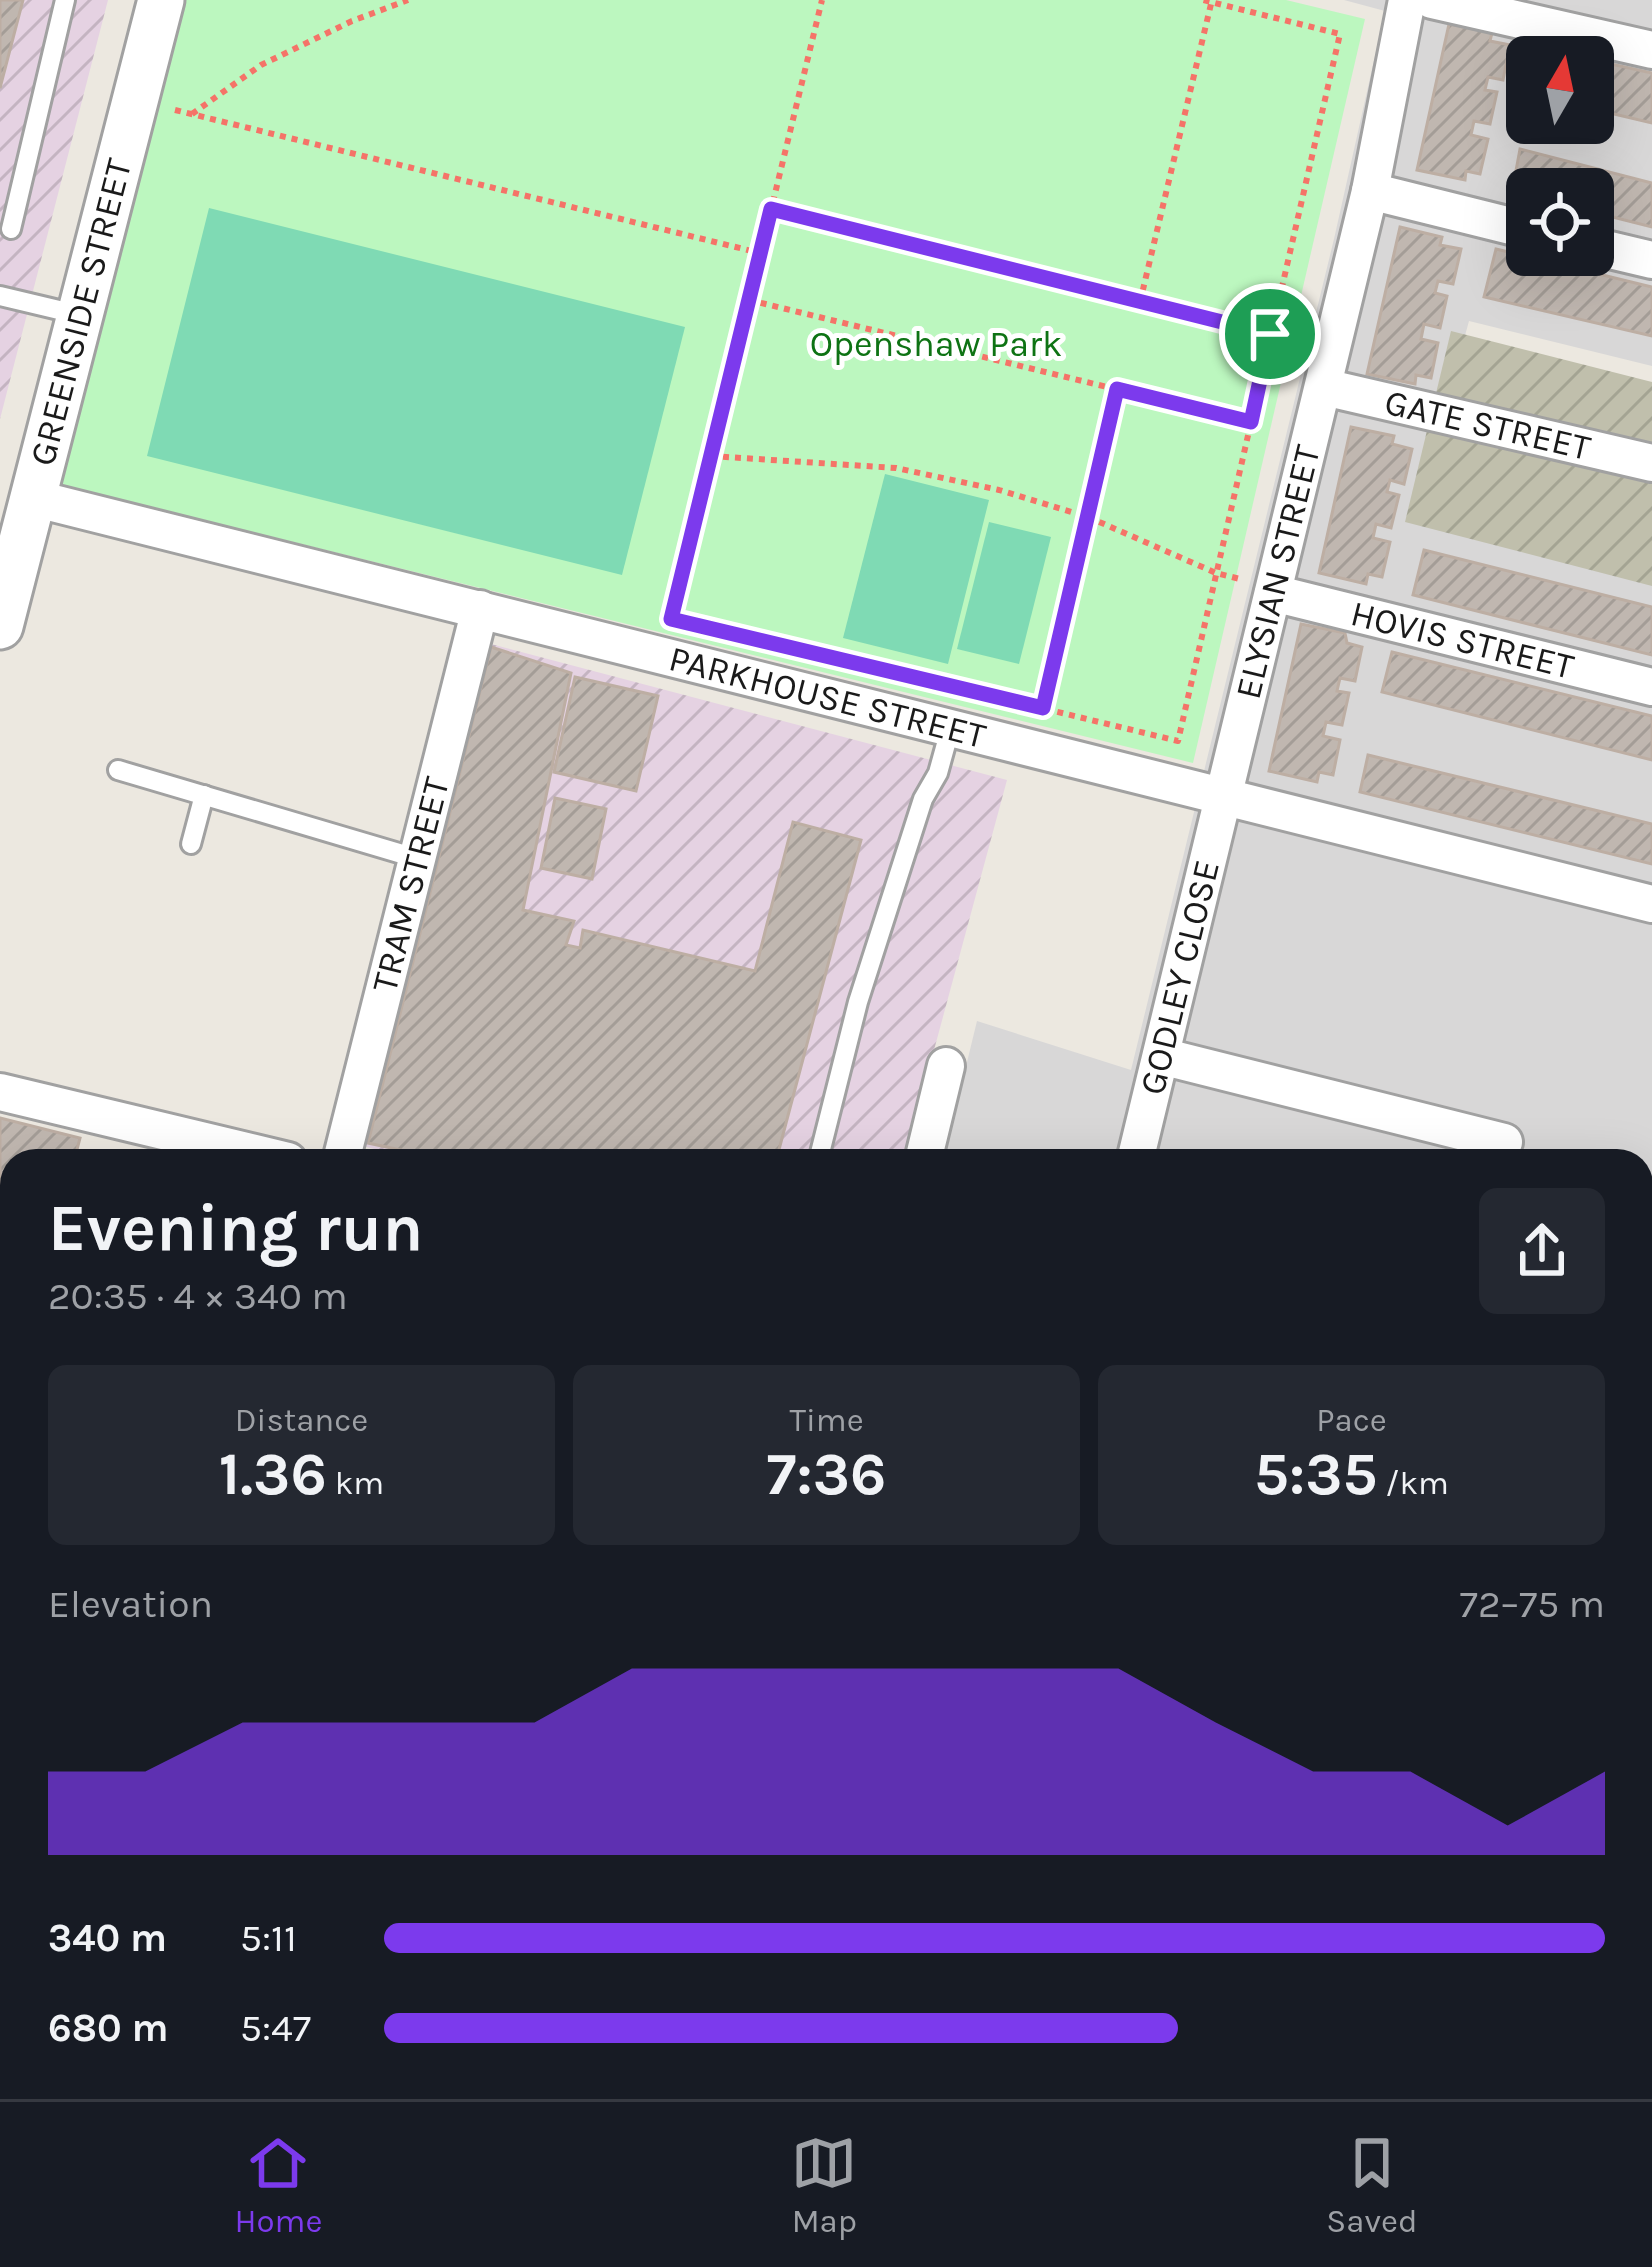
<!DOCTYPE html>
<meta charset="utf-8">
<style>
body{margin:0;font-family:Karla,sans-serif;background:#242831;color:#f1f3f6;height:100vh;display:flex;flex-direction:column;font-size:45px;white-space:nowrap}
*{box-sizing:border-box;margin:0}
p{font-size:39px;color:#9ea1a6}
.icon{flex:none;width:66px;height:66px;fill:none;stroke:currentColor;stroke-width:2;stroke-linecap:round;stroke-linejoin:round}
.map{position:relative;flex:1;overflow:hidden}
.details{position:absolute;left:0px;top:1149px;width:1653px;height:951px;display:flex;flex-direction:column;background:#171b24;border-radius:36px 36px 0 0;box-shadow:0 12px 48px #0002}
.details>*{flex:none}
.needle{width:78px;rotate:9deg}
.buttons{position:absolute;left:1506px;top:36px;display:grid;gap:24px}
.buttons a{display:grid;place-items:center;width:108px;height:108px;border-radius:18px;background:#171b24;box-shadow:0 12px 48px #0002;font-size:60px}
.pin{position:absolute;display:grid;place-items:center;width:102px;height:102px;color:#fff;margin:-51px;border:6px solid #fff;border-radius:50%;box-shadow:0 3px 12px #0007}
.round{display:grid;place-items:center;flex:none;width:126px;height:126px;border-radius:18px;background:#242831}
.overview{display:flex;align-items:center;justify-content:space-between;height:204px;padding:0 48px}
h1{font-size:66px;font-weight:700;line-height:90px}
.metrics{display:grid;grid-template-columns:repeat(3,1fr);gap:18px;height:204px;padding:12px 48px}
.metrics div{display:grid;align-content:center;border-radius:18px;background:#242831;text-align:center}
.metrics b{font-size:60px;font-weight:700}
.metrics small{font-size:33px;font-weight:400}
.metrics p{font-size:33px}
.chart{height:336px;padding:24px 48px}
.chart p{display:flex;justify-content:space-between}
.chart svg{width:100%;height:216px;margin-top:12px;fill:#7c3aed;opacity:.7}
ul{padding:0 48px;list-style:none;font-size:39px}
li{display:grid;grid-template-columns:192px 144px 1fr;align-items:center;height:90px}
li i{height:30px;border-radius:15px;background:#7c3aed}
.menu{display:flex;justify-content:space-around;align-items:center;height:168px;border-top:3px solid #363941;background:#171b24;font-size:33px;color:#9ea1a6}
.menu a{display:grid;justify-items:center;gap:6px}
.menu .on{color:#7c3aed}
.map>svg:first-child{display:block}
.residential{fill:#d8d7d7;fill-rule:evenodd}
.commercial{fill:#edcfcf}
.industrial{fill:url(#industrial-furrows)}
.construction{fill:url(#construction-furrows)}
.park{fill:#bcf7bf}
.pitch{fill:#7fdab4}
.building{fill:url(#building-hatch);stroke:#bdaea3;stroke-width:3}
.lines{fill:none;stroke-linecap:round;stroke-linejoin:round}
.service-casing{stroke:#a1a1a1;stroke-width:24}
.minor-casing{stroke:#a1a1a1;stroke-width:42}
.tertiary-casing{stroke:#a1a1a1;stroke-width:51}
.trunk-casing{stroke:#cf2866;stroke-width:66}
.path{stroke:#f57368;stroke-width:6;stroke-dasharray:6 6;stroke-linecap:butt}
.service{stroke:#fff;stroke-width:18}
.minor{stroke:#fff;stroke-width:36}
.tertiary{stroke:#fff;stroke-width:45}
.trunk{stroke:#eeaa9a;stroke-width:60}
.route-casing{stroke:#fff;stroke-width:24}
.route{stroke:#7c3aed;stroke-width:15}
.labels{text-anchor:middle;dominant-baseline:central;stroke-width:10;stroke-linejoin:round;paint-order:stroke}
.street-label{font-size:36px;fill:#1a1a1a;stroke:#fff}
.park-label{font-size:36px;fill:#0e7314;stroke:#fff}
</style>
<div class="map">
<svg width="1652" height="2099" viewBox="0 0 1652 2099">
<defs>
<pattern id="industrial-furrows" width="10" height="10" patternUnits="userSpaceOnUse" patternTransform="scale(3)"><rect width="10" height="10" fill="#e5d2e2"/><path d="M-1 1l2-2M0 10L10 0M9 11l2-2" fill="none" stroke="#c4b4c1"/></pattern>
<pattern id="construction-furrows" width="10" height="10" patternUnits="userSpaceOnUse" patternTransform="scale(3)"><rect width="10" height="10" fill="#c0bfac"/><path d="M-1 1l2-2M0 10L10 0M9 11l2-2" fill="none" stroke="#a4a493"/></pattern>
<pattern id="building-hatch" width="6" height="6" patternUnits="userSpaceOnUse" patternTransform="scale(3)"><rect width="6" height="6" fill="#c0b7b0"/><path d="M-1 1l2-2M0 6l6-6M5 7l2-2" fill="none" stroke="#a49d97"/></pattern>
</defs>
<rect width="100%" height="100%" fill="#ece8e0"/>
<path class="residential" d="M1344 0H1652V366L1469 321 1417 509 1652 572V1510L1641 1507V1161H943L977 1021 1131 1070 1334 239 1385 11ZM1527 57H1593V123H1527ZM1527 189H1593V255H1527Z"/>
<g class="commercial">
<polygon points="185,2088 611,2088 643,2099 182,2099"/>
<polygon points="666,2088 1449,2088 1497,2099 661,2099"/>
</g>
<g class="industrial">
<polygon points="0,0 108,0 0,419"/>
<polygon points="487,643 1007,780 904,1161 420,1161 363,1146"/>
<polygon points="0,1464 12,1467 12,2088 110,2088 106,2099 0,2099"/>
</g>
<polygon class="construction" points="1451,331 1652,382 1652,586 1405,522"/>
<polygon class="park" points="185,0 1286,0 1365,19 1193,763 61,485"/>
<g class="pitch">
<polygon points="209,208 685,327 622,575 147,456"/>
<polygon points="885,474 989,500 948,664 843,638"/>
<polygon points="989,522 1051,537 1019,664 957,649"/>
</g>
<g class="building">
<polygon points="0,0 23,0 0,88"/>
<polygon points="1449,24 1492,33 1490,41 1510,45 1503,80 1488,77 1485,90 1497,92 1490,124 1474,121 1471,135 1488,139 1480,174 1466,171 1465,180 1417,170"/>
<polygon points="1593,60 1652,73 1652,123 1593,109"/>
<polygon points="1520,149 1652,183 1652,227 1593,212 1593,189 1527,189 1527,195 1512,192"/>
<polygon points="1400,227 1442,237 1440,245 1461,249 1453,284 1438,281 1435,293 1447,296 1440,328 1424,324 1421,339 1438,343 1431,378 1416,375 1415,384 1367,374"/>
<polygon points="1496,249 1652,287 1652,336 1484,297"/>
<polygon points="1351,427 1394,436 1392,444 1412,449 1404,484 1390,480 1387,492 1399,495 1391,528 1376,524 1373,538 1390,542 1382,577 1368,574 1366,584 1319,573"/>
<polygon points="1424,550 1652,607 1652,655 1413,595"/>
<polygon points="1301,624 1345,633 1347,643 1362,647 1355,681 1340,678 1337,691 1349,693 1342,725 1326,722 1323,736 1340,740 1333,775 1319,772 1317,782 1269,771"/>
<polygon points="491,647 571,673 523,910 574,921 566,945 580,948 583,930 755,971 793,822 861,840 776,1161 452,1161 368,1143"/>
<polygon points="1392,652 1652,716 1652,760 1382,692"/>
<polygon points="575,677 658,696 636,791 554,772"/>
<polygon points="1368,755 1652,824 1652,864 1360,792"/>
<polygon points="555,798 606,809 592,879 541,868"/>
<polygon points="0,1118 80,1138 74,1161 12,1161 12,1259 0,1256"/>
<polygon points="12,1609 12,2088 63,2088 60,2099 0,2098 0,1653"/>
<polygon points="751,2088 792,2088 830,2099 748,2099"/>
<polygon points="1234,2088 1285,2088 1281,2099 1231,2099"/>
</g>
<g class="lines">
<defs>
<g id="service">
<polyline points="11,229 65,0"/>
<polyline points="0,296 80,315"/>
<polyline points="118,770 419,859"/>
<polyline points="191,844 204,795"/>
<polyline points="819,1157 858,1002 923,799 938,773 951,726"/>
<polyline points="499,2099 502,2088"/>
<polyline points="619,2099 623,2088"/>
<polyline points="1159,2099 1160,2088"/>
</g>
<g id="minor">
<polyline points="1432,0 1652,50"/>
<polyline points="1370,191 1527,230"/>
<polyline points="1593,246 1652,260"/>
<path id="s1" d="M1324 387 1652 463"/>
<path id="s2" d="M33 498 1652 904"/>
<path id="s3" d="M1273 593 1652 687"/>
<polyline points="1161,1056 1504,1142"/>
<polyline points="0,1092 288,1161"/>
<path id="s4" d="M341 1161 480 609"/>
<polyline points="923,1161 946,1066"/>
<path id="s5" d="M1135 1161 1370 191 1407 0"/>
<polyline points="1641,1576 1652,1578"/>
<polyline points="1562,2088 1606,2099"/>
<polyline points="148,2099 151,2088"/>
</g>
<g id="tertiary">
<path id="s6" d="M0 626 161 0"/>
</g>
<g id="trunk">
<polyline points="0,1403 12,1406"/>
<polyline points="1641,1804 1652,1806"/>
</g>
</defs>
<use href="#service" class="service-casing"/>
<use href="#minor" class="minor-casing"/>
<use href="#tertiary" class="tertiary-casing"/>
<use href="#trunk" class="trunk-casing"/>
<g class="path">
<polyline points="175,110 760,253"/>
<polyline points="192,114 261,65 352,21 408,0"/>
<polyline points="771,209 1271,334"/>
<polyline points="749,300 1251,422"/>
<polyline points="1140,302 1211,4"/>
<polyline points="711,456 896,468 999,490 1088,517 1216,573 1240,579"/>
<polyline points="671,622 822,0"/>
<polyline points="859,664 1178,741 1340,34 1203,0"/>
<polyline points="1043,707 1117,390"/>
</g>
<use href="#service" class="service"/>
<use href="#minor" class="minor"/>
<use href="#tertiary" class="tertiary"/>
<use href="#trunk" class="trunk"/>
</g>
<g class="lines">
<defs>
<polygon id="route" points="771,209 1270,334 1251,422 1117,389 1043,708 671,619"/>
</defs>
<use href="#route" class="route-casing"/>
<use href="#route" class="route"/>
</g>
<g class="labels">
<g class="street-label">
<text stroke="none"><textPath href="#s6" startOffset="324">GREENSIDE STREET</textPath></text>
<text stroke="none"><textPath href="#s1" startOffset="168">GATE STREET</textPath></text>
<text stroke="none"><textPath href="#s5" startOffset="606">ELYSIAN STREET</textPath></text>
<text stroke="none"><textPath href="#s3" startOffset="195">HOVIS STREET</textPath></text>
<text stroke="none"><textPath href="#s2" startOffset="819">PARKHOUSE STREET</textPath></text>
<text stroke="none"><textPath href="#s4" startOffset="285">TRAM STREET</textPath></text>
<text stroke="none"><textPath href="#s5" startOffset="189">GODLEY CLOSE</textPath></text>
</g>
<g class="park-label">
<text x="936" y="344">Openshaw Park</text>
</g>
</g>
</svg>
<div class="buttons">
<a><svg class="needle" viewBox="-14 -14 28 28"><path d="M0-13l5 13h-10z" fill="#e53935"/><path d="M0 13l5-13h-10z" fill="#9ea1a6"/></svg></a>
<a><svg class="icon" aria-label="locate" viewBox="0 0 24 24"><circle cx="12" cy="12" r="6"/><path d="M12 2v4M12 18v4M2 12h4M18 12h4"/></svg></a>
</div>
<div class="pin" style="left:1270px;top:334px;background:#1e9e55"><svg class="icon" aria-label="arrive" viewBox="0 0 24 24"><path d="M6 21V4h12l-3 4 3 4H6"/></svg></div>
<section class="details">
<div class="overview"><div><h1>Evening run</h1><p>20:35 · 4 × 340 m</p></div><a class="round"><svg class="icon" aria-label="share" viewBox="0 0 24 24"><path d="M12 15V3M7 8l5-5 5 5M5 13v7h14v-7"/></svg></a></div>
<div class="metrics">
<div><p>Distance</p><b>1.36<small> km</small></b></div>
<div><p>Time</p><b>7:36</b></div>
<div><p>Pace</p><b>5:35<small> /km</small></b></div>
</div>
<div class="chart"><p><span>Elevation</span>72–75 m</p>
<svg viewBox="0 0 160 44" preserveAspectRatio="none"><path d="M0 44V27L10 27L20 17L30 17L40 17L50 17L60 6L70 6L80 6L90 6L100 6L110 6L120 17L130 27L140 27L150 38L160 27V44z"/></svg>
</div>
<ul>
<li><b>340 m</b>5:11<i style="width:100%"></i></li>
<li><b>680 m</b>5:47<i style="width:65%"></i></li>
</ul>
</section>
</div>
<nav class="menu">
<a class="on"><svg class="icon" aria-label="home" viewBox="0 0 24 24"><path d="M3 11l9-7 9 7M6 9v11h12V9"/></svg>Home</a>
<a><svg class="icon" aria-label="map" viewBox="0 0 24 24"><path d="M3 6l6-2 6 2 6-2v14l-6 2-6-2-6 2zM9 4v14M15 6v14"/></svg>Map</a>
<a><svg class="icon" aria-label="saved" viewBox="0 0 24 24"><path d="M7 4h10v16l-5-4-5 4z"/></svg>Saved</a>
</nav>
